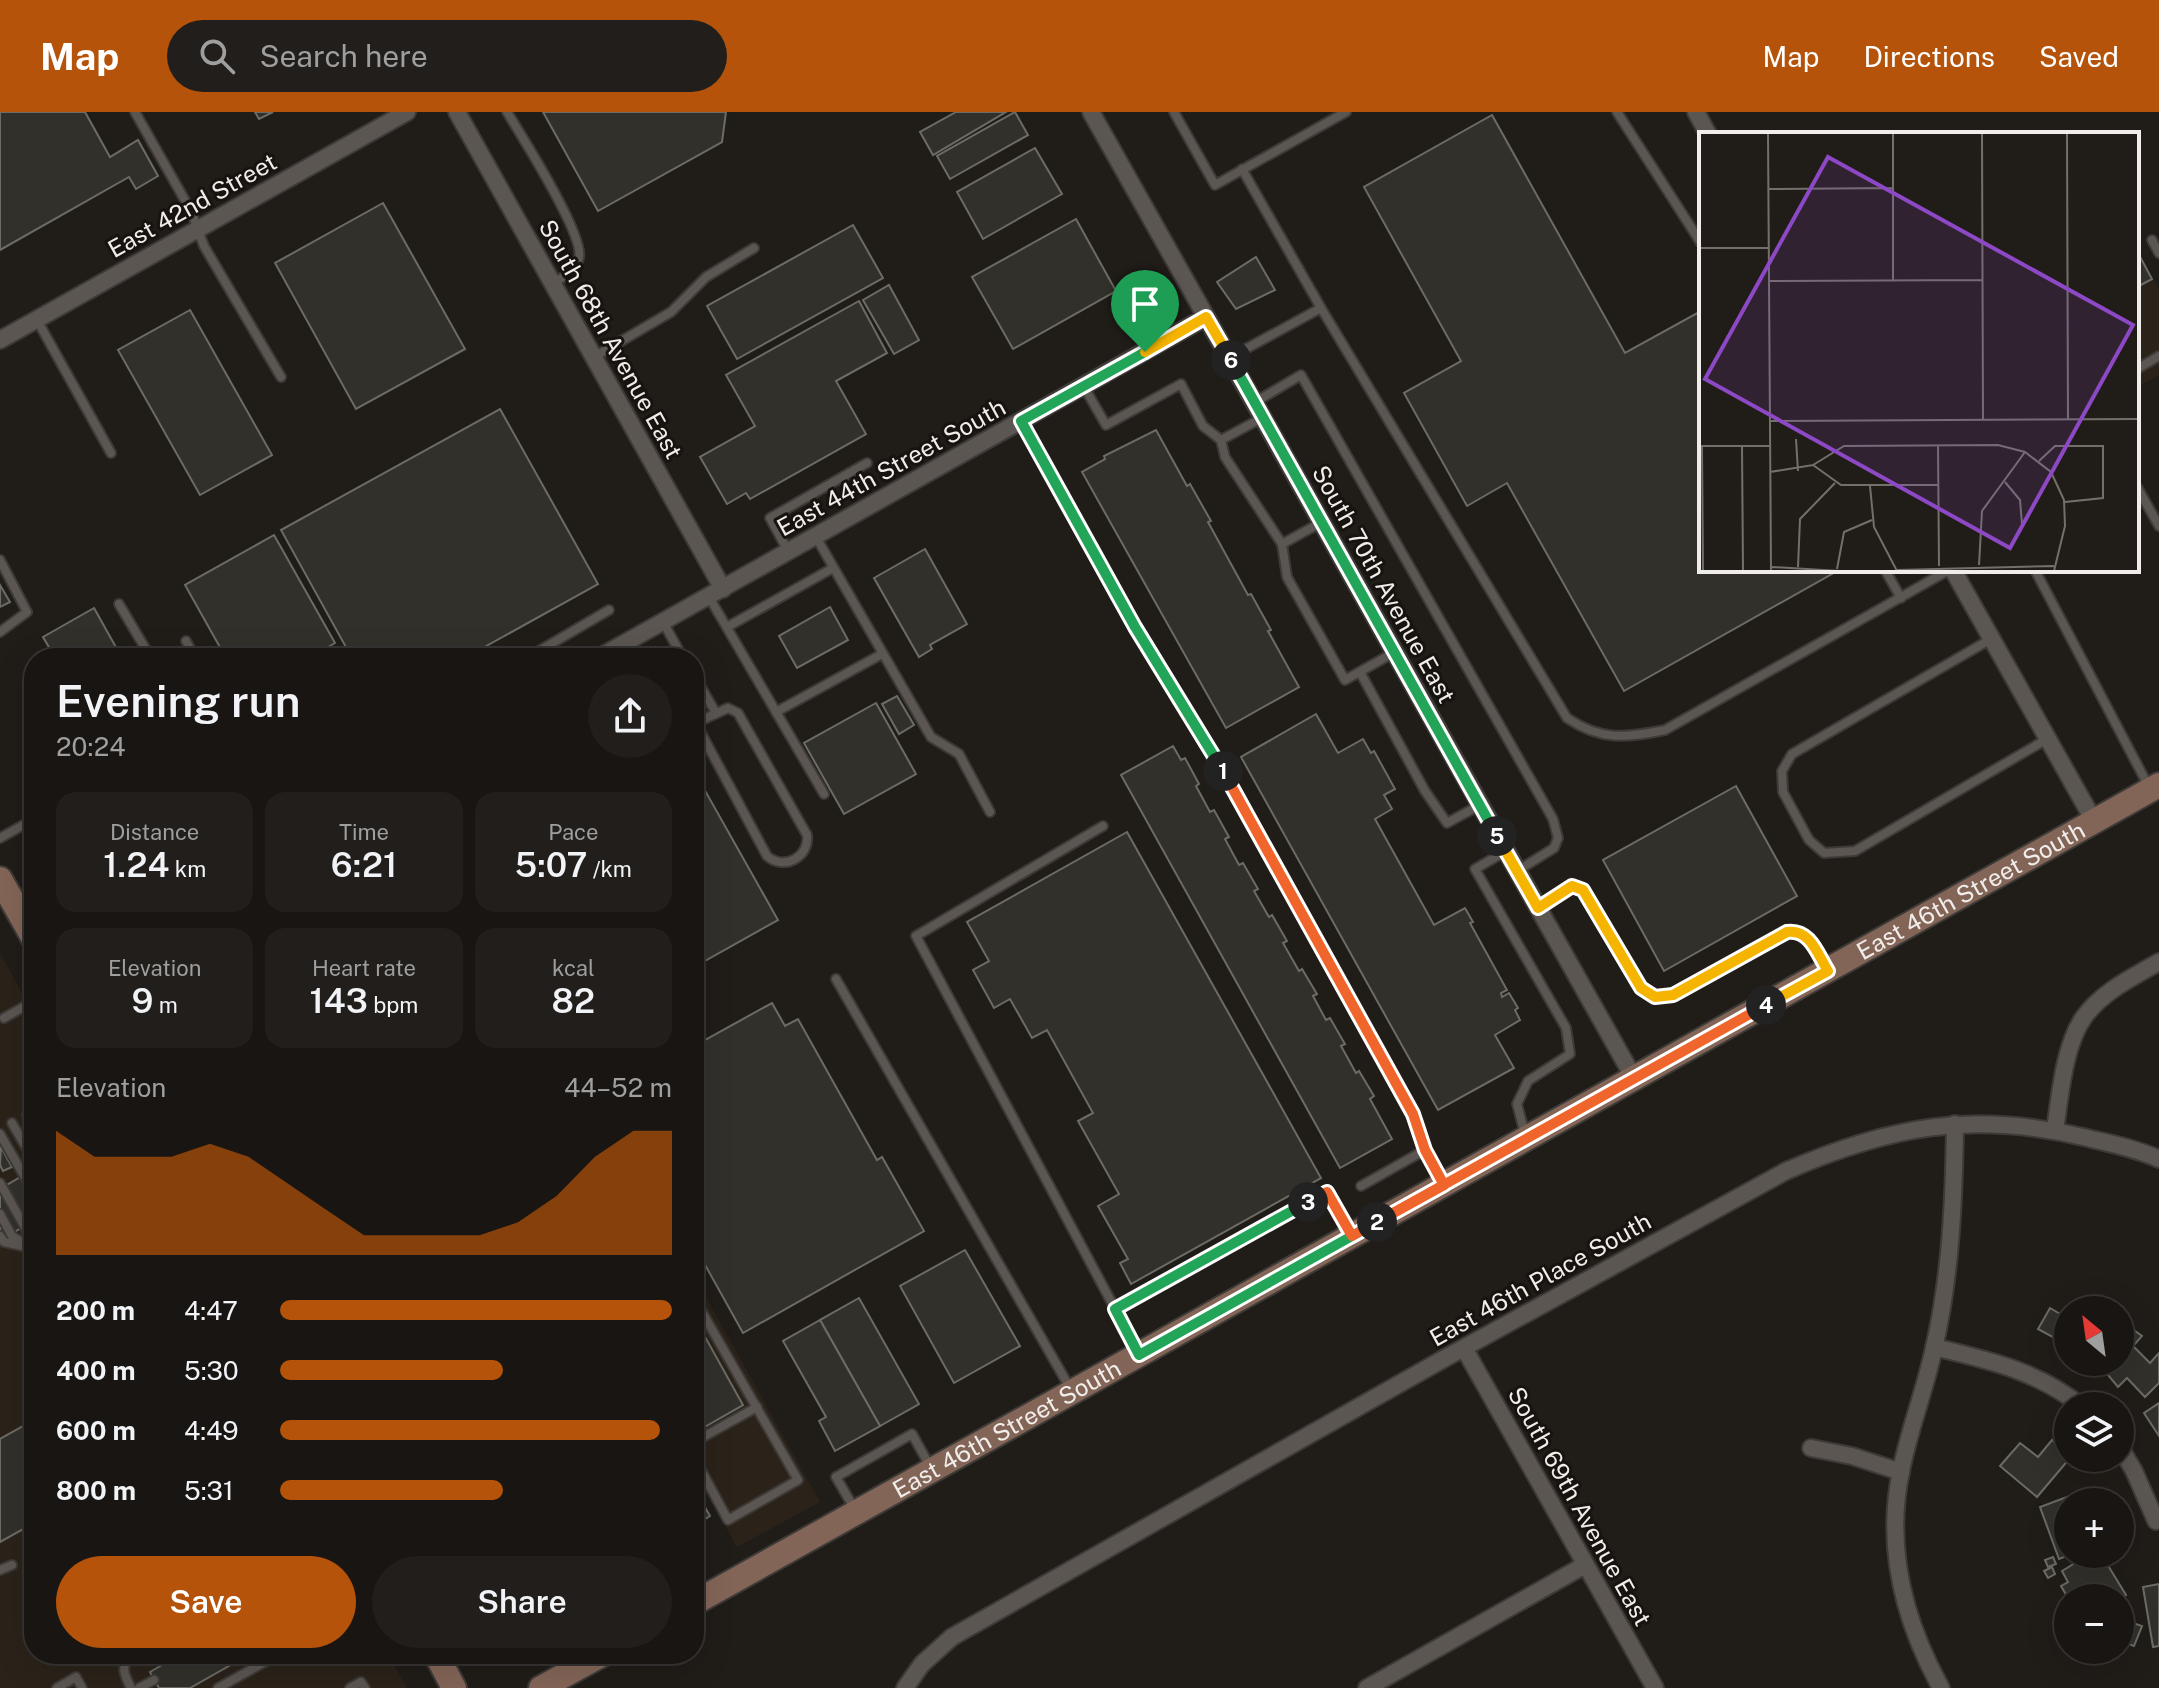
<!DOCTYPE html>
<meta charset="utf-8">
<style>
body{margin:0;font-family:"Public Sans",sans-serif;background:#211e1b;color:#f1f3f6;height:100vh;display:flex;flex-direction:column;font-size:30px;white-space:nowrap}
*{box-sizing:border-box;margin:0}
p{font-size:26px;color:#9f9f9f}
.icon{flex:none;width:44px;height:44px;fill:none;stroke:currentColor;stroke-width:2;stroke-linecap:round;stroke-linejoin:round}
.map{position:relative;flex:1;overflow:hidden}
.side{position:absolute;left:24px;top:536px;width:680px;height:1016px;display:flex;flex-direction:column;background:#181512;border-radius:32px;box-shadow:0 8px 32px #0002,0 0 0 2px #363432}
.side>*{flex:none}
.needle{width:52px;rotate:331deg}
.tools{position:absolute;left:2054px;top:1184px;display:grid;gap:16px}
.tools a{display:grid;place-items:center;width:80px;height:80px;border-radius:50%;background:#181512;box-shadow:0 8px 32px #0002,0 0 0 2px #363432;font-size:40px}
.pin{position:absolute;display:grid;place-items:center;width:68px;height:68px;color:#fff;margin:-82px -34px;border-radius:50% 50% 50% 0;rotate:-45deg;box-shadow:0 0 8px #0007}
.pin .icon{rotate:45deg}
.km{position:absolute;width:40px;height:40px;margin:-20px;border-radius:50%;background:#222;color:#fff;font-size:22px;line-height:40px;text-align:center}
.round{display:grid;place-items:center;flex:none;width:84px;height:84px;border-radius:42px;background:#211e1b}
.overview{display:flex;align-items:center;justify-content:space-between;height:136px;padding:0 32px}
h1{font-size:44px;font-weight:600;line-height:60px}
.metrics{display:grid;grid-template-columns:repeat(3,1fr);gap:12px;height:136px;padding:8px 32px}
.metrics div{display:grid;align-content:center;border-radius:20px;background:#211e1b;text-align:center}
.metrics b{font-size:34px;font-weight:600}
.metrics small{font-size:22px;font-weight:400}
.metrics p{font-size:22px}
.chart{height:224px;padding:16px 32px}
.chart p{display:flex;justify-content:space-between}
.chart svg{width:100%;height:144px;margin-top:8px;fill:#b45309;opacity:.7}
.cta{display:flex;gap:16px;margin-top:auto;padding:16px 32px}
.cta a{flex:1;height:92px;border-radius:48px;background:#b45309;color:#fff;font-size:32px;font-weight:600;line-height:92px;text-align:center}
.cta a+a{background:#211e1b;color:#f1f3f6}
ul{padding:0 32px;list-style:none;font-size:26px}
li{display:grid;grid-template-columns:128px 96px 1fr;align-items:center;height:60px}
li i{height:20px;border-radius:10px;background:#b45309}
header{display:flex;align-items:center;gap:48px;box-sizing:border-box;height:112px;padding:0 40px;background:#b45309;color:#fff}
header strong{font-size:38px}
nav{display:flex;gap:44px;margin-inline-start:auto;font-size:28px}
.search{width:560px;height:72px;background:#211e1b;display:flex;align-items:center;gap:20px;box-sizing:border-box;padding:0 28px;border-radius:44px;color:#9f9f9f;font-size:30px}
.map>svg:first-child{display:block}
.built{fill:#2b231a}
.building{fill:#31302a;stroke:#6c6c65;stroke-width:2}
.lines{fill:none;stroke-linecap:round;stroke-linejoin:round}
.lane-casing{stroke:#3d3a37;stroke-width:12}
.street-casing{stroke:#3d3a37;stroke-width:20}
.secondary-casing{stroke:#3d3a37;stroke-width:28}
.lane{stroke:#5b5651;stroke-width:8}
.street{stroke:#5b5651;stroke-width:16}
.secondary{stroke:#836557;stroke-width:24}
.split-1-casing{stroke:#fff;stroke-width:16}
.split-2-casing{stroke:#fff;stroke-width:16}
.split-3-casing{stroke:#fff;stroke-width:16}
.split-4-casing{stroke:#fff;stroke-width:16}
.split-5-casing{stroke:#fff;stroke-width:16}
.split-6-casing{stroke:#fff;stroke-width:16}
.split-7-casing{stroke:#fff;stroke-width:16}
.split-1{stroke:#22a559;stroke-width:10}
.split-2{stroke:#f0652b;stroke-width:10}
.split-3{stroke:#22a559;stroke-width:10}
.split-4{stroke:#f0652b;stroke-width:10}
.split-5{stroke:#f5b400;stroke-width:10}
.split-6{stroke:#22a559;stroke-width:10}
.split-7{stroke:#f5b400;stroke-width:10}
.labels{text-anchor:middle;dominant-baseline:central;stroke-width:6;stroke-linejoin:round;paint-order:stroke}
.street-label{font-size:24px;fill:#f0edea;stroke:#17130f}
.inset-road{fill:none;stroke:#73706c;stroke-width:2}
.view{fill:#8d49c5;fill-opacity:0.15;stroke:#8d49c5;stroke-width:4}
.inset-edge{fill:none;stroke:#f0edea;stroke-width:4}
</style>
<header>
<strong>Map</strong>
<div class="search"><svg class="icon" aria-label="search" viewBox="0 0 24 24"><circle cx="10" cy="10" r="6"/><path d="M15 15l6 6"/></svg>Search here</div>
<nav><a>Map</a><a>Directions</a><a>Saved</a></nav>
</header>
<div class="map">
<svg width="2159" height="1576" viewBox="0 0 2159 1576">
<rect width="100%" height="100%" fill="#201c18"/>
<g class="built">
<polygon points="2137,138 2159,177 2159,263 2137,275"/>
<polygon points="0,841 34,903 34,1542 388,1542 407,1576 0,1576"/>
<polygon points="694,1164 820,1390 737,1435 694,1358"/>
</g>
<g class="building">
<polygon points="0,0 85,0 110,45 138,28 158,64 136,77 129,65 0,138"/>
<polygon points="255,0 273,0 259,7"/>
<polygon points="543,0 726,0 722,30 598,99"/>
<polygon points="956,0 1006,0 933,43 920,20"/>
<polygon points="1015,0 1028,23 950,67 937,44"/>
<polygon points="1492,3 1625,241 1701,199 1701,458 1839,458 1624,579 1507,371 1467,394 1404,281 1461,249 1364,75"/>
<polygon points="1035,36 1062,82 983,127 957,80"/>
<polygon points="383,91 465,237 356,297 275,151"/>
<polygon points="1076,107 1116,179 1013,237 972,165"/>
<polygon points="853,113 883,166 737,247 707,194"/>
<polygon points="2137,139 2152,167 2137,175"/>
<polygon points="1256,145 1275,178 1236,197 1217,170"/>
<polygon points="889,173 919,228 894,242 863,188"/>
<polygon points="859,189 887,241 836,269 866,322 750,387 746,381 727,392 700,345 755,314 726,263"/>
<polygon points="190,198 272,343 200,383 118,238"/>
<polygon points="500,297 598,472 472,542 469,546 352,546 281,418"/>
<polygon points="1156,318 1187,374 1190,372 1211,409 1208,410 1248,483 1251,482 1271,518 1268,519 1299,575 1226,616 1082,360 1105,347 1104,344"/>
<polygon points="274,423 335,531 309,546 226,546 185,473"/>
<polygon points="925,437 967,512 930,533 932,537 919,545 874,466"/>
<polygon points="0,473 10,490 0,495"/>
<polygon points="830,495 848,528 797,556 779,524"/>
<polygon points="94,496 122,546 46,546 44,541 50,537 43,525"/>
<polygon points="328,535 334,546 309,546"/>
<polygon points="897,584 914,613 899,622 882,592"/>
<polygon points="876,591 916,662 844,702 804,631"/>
<polygon points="1316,602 1338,641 1363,627 1371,641 1374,639 1395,677 1384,683 1392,697 1375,707 1434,813 1465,796 1473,810 1470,811 1507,878 1501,881 1502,885 1509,881 1518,896 1515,898 1520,908 1495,923 1514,956 1438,998 1241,645"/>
<polygon points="1173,634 1181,648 1185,646 1199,672 1196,674 1210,700 1214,698 1229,725 1225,727 1239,753 1243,751 1258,777 1254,779 1269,805 1272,803 1287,829 1283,831 1299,859 1302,857 1317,882 1313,884 1326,908 1330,906 1345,932 1341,934 1356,961 1359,959 1374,984 1370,987 1392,1027 1340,1056 1121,663"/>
<polygon points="694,659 778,808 694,855"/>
<polygon points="1736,674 1797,784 1664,859 1603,748"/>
<polygon points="1127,720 1321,1066 1131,1172 1120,1151 1128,1147 1098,1094 1119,1082 1078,1009 1093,1001 1047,918 1032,926 1010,887 994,896 973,858 989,849 967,810"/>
<polygon points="772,891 785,914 798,907 877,1048 882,1045 924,1119 743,1221 694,1133 694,934"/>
<polygon points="1,1035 12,1055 3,1059 0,1053"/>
<polygon points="34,1057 34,1109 0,1128 0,1077"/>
<polygon points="965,1138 1020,1234 954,1271 900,1174"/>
<polygon points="859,1186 919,1292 880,1314 820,1208"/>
<polygon points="2050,1196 2062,1203 2066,1196 2069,1198 2067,1239 2056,1233 2058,1230 2053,1225 2038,1217"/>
<polygon points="694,1205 743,1293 694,1321"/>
<polygon points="820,1208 880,1314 835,1339 819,1309 826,1305 783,1229"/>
<polygon points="2131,1216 2142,1224 2133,1234 2150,1251 2159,1241 2159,1271 2145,1285 2127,1266 2118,1275 2103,1257 2109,1250 2120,1250 2120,1238 2124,1234 2120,1229"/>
<polygon points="2159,1291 2159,1324 2144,1301"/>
<polygon points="34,1308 34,1411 0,1430 0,1327"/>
<polygon points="2052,1328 2068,1341 2070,1346 2037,1385 2000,1354 2020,1331 2038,1345"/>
<polygon points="694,1376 710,1404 694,1414"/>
<polygon points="2080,1380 2083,1390 2068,1390 2068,1442 2072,1442 2059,1447 2040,1395"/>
<polygon points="2090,1442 2101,1442 2126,1483 2120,1487 2068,1486 2061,1474 2068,1470 2062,1459"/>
<polygon points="2053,1445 2056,1452 2048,1455 2045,1448"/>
<polygon points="2052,1455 2055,1462 2048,1466 2044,1459"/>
<polygon points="2159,1472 2159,1534 2153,1535 2143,1475"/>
<polygon points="2130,1510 2142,1514 2134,1534 2123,1530"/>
<polygon points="181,1542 250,1542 190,1576 159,1576 150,1560"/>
</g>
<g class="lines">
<defs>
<g id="lane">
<polyline points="135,0 191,99 204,134 281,265"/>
<path d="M507 0C521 23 585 124 579 146 575 160 565 164 553 171"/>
<polyline points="1174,0 1215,73 1346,0"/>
<polyline points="1617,0 1701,131"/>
<polyline points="1242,57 1321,196"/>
<polyline points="2152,128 2159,141"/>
<polyline points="37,208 111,341"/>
<polyline points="594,245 671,200 706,165 754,136"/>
<path d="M1229 246 1321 196 1567 606C1601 629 1626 626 1665 618L1949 458"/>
<polyline points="2137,257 2159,244"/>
<polyline points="1084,275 1106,313 1181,272 1203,314 1221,328 1262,306"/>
<polyline points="1255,290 1301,263 1553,707 1558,726 1554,736 1517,759"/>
<polyline points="1021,309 1135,515 1222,658 1413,1002 1425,1038 1443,1071"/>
<polyline points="1221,328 1225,345 1282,432 1287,465 1345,568 1395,540"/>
<polyline points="2137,375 2159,414"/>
<polyline points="816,425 931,625 959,642 990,700"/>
<polyline points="1282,432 1322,410"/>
<polyline points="788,439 770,406 867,351"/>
<polyline points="0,448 27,500 0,520"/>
<polyline points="1885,458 1901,486"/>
<polyline points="2035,458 2150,677"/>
<polyline points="709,485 824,682"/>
<polyline points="119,492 151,546"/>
<polyline points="727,515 833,456"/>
<polyline points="1991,527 1792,642 1782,659 1783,680 1809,728 1824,741 1855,739 2047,627"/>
<polyline points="186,529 195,546"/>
<polyline points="527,546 609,498"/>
<polyline points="663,546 678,537 663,510"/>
<polyline points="1360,560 1425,679 1447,711 1480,693"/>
<polyline points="694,563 716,601"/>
<path d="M728 596 738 601 807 723C810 745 784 759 767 744L700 619 699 613 702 608Z"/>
<polyline points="776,600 882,542"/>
<polyline points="1103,714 916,824 1137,1238"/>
<polyline points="0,726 34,707"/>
<polyline points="1506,739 1475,757 1566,916 1570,942 1528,969 1517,992 1525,1022"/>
<path d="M1538 796 1572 774 1583 778 1641 876 1655 885 1673 883 1787 820C1810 817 1817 840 1827 857"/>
<polyline points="836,867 1070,1276"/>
<polyline points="4,906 34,889"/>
<polyline points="27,1003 34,1017"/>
<polyline points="12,1011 34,1049"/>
<polyline points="0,1022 34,1081"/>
<polyline points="0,1071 26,1117 34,1142"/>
<polyline points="1361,1074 1425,1038"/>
<polyline points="0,1102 12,1124 30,1135"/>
<polyline points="0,1124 4,1130 22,1134"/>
<polyline points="694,1186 798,1368 728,1408 694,1345"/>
<polyline points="1115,1197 1327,1080 1351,1123"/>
<polyline points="694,1330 757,1295"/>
<polyline points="854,1396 836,1365 912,1322 931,1356"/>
<polyline points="0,1458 12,1453"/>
<path d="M131 1542C120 1555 124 1562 131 1576"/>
<polyline points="561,1542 571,1559"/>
<polyline points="57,1576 76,1565 82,1576"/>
<polyline points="139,1576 154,1568"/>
<polyline points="218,1576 279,1542"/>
<polyline points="350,1576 361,1570 365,1576"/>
</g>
<g id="street">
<polyline points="457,0 723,477"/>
<polyline points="1091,0 1635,968"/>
<polyline points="1696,0 1708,22"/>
<polyline points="0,228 407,0"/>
<polyline points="1953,458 2094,709"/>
<polyline points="598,546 1206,205"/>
<path d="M2055 1018C2060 984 2064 933 2084 905 2103 879 2133 865 2159 850"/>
<path d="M1934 1235C1988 1248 2038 1259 2081 1294"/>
<polyline points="1464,1236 1655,1576"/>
<polyline points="2120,1335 2134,1359 2156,1409"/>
<polyline points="1811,1336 1852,1344 1901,1360"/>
<path d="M905 1576 922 1552 952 1525 1438 1250 1786 1059C1890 1014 1972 999 2083 1025 2108 1031 2135 1036 2159 1047"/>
<polyline points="1367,1576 1585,1453"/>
<path d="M1941 1576C1904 1509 1885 1435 1901 1359 1909 1318 1925 1278 1934 1236 1951 1162 1954 1088 1955 1012"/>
</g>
<g id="secondary">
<polyline points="0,767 34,827"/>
<path id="s1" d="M694 1491 2159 673"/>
<polyline points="436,1542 454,1576"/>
<polyline points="541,1576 603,1542"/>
</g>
</defs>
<use href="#lane" class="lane-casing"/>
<use href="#street" class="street-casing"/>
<use href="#secondary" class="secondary-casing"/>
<use href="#lane" class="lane"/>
<use href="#street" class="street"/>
<use href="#secondary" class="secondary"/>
</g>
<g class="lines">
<defs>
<polyline id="split-1" points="1145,240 1021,309 1135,515 1223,659"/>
<polyline id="split-2" points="1223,659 1413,1002 1425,1038 1444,1073 1377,1110"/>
<polyline id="split-3" points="1308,1090 1115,1197 1139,1243 1377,1110"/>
<polyline id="split-4" points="1308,1090 1327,1080 1352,1124 1766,893"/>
<path id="split-5" d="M1497 724 1538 796 1572 774 1583 778 1641 876 1655 885 1673 883 1787 820C1810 817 1817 841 1828 859L1766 893"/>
<polyline id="split-6" points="1231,248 1497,724"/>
<polyline id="split-7" points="1145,240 1206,205 1231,248"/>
</defs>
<use href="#split-1" class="split-1-casing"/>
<use href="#split-2" class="split-2-casing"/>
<use href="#split-3" class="split-3-casing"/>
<use href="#split-4" class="split-4-casing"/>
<use href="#split-5" class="split-5-casing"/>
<use href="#split-6" class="split-6-casing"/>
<use href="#split-7" class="split-7-casing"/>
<use href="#split-1" class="split-1"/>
<use href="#split-2" class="split-2"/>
<use href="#split-3" class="split-3"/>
<use href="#split-4" class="split-4"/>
<use href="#split-5" class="split-5"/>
<use href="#split-6" class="split-6"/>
<use href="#split-7" class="split-7"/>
</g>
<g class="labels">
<g class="street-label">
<text transform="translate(192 93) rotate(-29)">East 42nd Street</text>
<text transform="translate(611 227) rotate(61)">South 68th Avenue East</text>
<text transform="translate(891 355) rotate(-29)">East 44th Street South</text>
<text transform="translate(1384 472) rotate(61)">South 70th Avenue East</text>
<text stroke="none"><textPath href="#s1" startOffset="1462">East 46th Street South</textPath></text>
<text transform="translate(1540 1167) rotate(-29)">East 46th Place South</text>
<text stroke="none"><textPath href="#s1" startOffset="358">East 46th Street South</textPath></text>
<text transform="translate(1580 1394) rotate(61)">South 69th Avenue East</text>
</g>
</g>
<g transform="translate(1699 20)">
<rect width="440" height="440" fill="#201c18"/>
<path class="inset-road" d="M69 1 72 439M194 1V148M283 1 284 289M368 1 369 288M69 57 194 56M0 116H69M70 149 283 148M70 289 440 287M97 307 99 339M239 313 240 434M0 314H71M3 314 4 439M43 314 44 439M340 329 356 314H404V366L366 370M114 333 145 314 299 313 326 320 352 340 365 368 366 394 355 439M71 340 114 333 142 353H239M306 350 321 368 323 392M171 354 175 395 198 439M280 433 283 379 326 320M73 435 141 439M99 435 101 387 136 351M138 437 145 400 173 388M198 438 355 434"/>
<path class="view" d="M129 25 434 193 311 416 6 247Z"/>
<rect width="440" height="440" class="inset-edge"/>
</g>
</svg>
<div class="tools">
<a><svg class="needle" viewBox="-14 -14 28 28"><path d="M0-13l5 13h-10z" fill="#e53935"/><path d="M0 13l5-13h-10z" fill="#9f9f9f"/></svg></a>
<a><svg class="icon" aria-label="layers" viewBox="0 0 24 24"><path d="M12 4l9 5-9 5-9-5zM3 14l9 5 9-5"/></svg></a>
<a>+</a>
<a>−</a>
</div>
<div class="pin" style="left:1145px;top:240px;background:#1e9e55"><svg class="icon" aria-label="arrive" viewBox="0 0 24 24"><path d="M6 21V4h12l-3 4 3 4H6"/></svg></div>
<b class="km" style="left:1223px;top:659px">1</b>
<b class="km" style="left:1377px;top:1110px">2</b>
<b class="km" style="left:1308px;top:1090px">3</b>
<b class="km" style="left:1766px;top:893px">4</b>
<b class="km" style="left:1497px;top:724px">5</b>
<b class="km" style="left:1231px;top:248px">6</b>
<section class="side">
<div class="overview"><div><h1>Evening run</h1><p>20:24</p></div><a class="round"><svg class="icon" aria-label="share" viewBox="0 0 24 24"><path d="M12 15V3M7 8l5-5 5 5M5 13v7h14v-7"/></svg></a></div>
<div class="metrics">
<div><p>Distance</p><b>1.24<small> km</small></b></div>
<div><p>Time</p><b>6:21</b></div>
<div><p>Pace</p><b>5:07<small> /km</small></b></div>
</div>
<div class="metrics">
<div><p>Elevation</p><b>9<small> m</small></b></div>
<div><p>Heart rate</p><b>143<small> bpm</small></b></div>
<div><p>kcal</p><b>82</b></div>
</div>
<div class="chart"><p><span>Elevation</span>44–52 m</p>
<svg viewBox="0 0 160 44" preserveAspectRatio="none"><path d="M0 44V6L10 14L20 14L30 14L40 10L50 14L60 22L70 30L80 38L90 38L100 38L110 38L120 34L130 26L140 14L150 6L160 6V44z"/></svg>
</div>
<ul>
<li><b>200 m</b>4:47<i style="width:100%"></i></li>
<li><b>400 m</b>5:30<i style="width:57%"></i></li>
<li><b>600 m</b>4:49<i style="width:97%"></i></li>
<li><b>800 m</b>5:31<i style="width:57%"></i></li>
</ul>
<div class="cta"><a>Save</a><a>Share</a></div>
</section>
</div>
